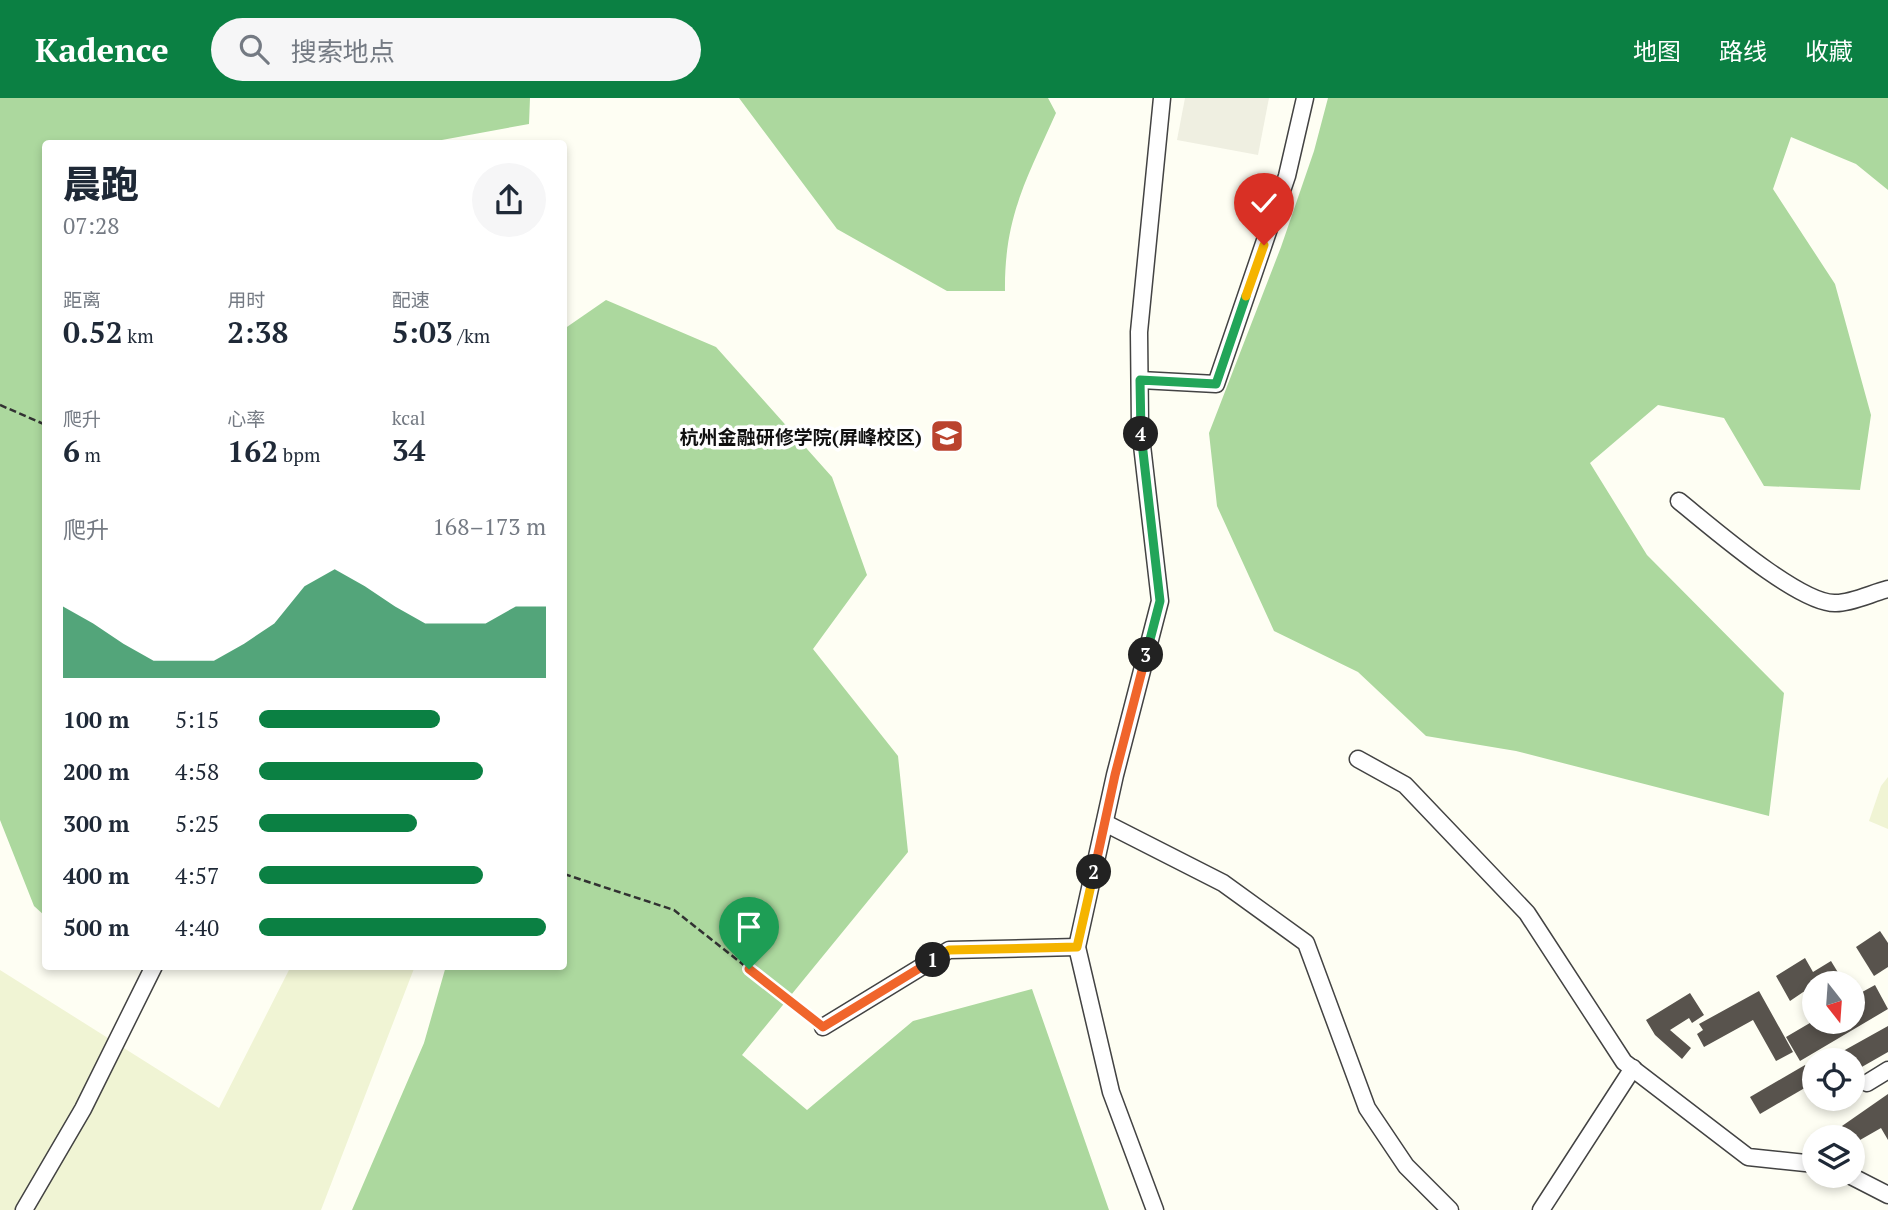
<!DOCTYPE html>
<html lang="zh">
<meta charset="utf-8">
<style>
body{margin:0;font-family:"PT Serif","Noto Sans SC",serif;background:#f6f6f7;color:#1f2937;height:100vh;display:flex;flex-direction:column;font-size:26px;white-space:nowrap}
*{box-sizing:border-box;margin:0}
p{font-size:23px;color:#747a83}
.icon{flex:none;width:38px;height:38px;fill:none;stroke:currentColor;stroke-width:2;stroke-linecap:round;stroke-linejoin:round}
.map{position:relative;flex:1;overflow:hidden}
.drawer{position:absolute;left:42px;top:42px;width:525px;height:830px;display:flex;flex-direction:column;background:#fff;border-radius:7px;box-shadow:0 4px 10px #0003}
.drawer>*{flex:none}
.needle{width:46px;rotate:163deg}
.buttons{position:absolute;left:1802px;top:873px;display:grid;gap:14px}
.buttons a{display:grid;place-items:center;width:63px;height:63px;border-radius:50%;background:#fff;box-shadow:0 4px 10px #0003;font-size:35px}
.pin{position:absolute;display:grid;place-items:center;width:60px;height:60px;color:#fff;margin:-72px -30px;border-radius:50% 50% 50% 0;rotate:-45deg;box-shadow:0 0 7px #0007}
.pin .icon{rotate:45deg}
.km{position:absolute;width:35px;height:35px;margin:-18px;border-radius:50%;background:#222;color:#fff;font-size:19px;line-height:35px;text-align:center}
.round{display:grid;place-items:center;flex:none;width:74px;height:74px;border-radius:37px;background:#f6f6f7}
.headline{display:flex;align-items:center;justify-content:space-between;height:119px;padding:0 21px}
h1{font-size:38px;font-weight:800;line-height:52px}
.figures{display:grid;grid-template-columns:repeat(3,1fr);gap:10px;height:119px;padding:7px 21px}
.figures div{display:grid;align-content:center}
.figures b{font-size:30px;font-weight:800}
.figures small{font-size:19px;font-weight:400}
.figures p{font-size:19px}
.chart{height:196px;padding:14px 21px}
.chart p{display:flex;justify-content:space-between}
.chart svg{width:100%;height:126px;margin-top:7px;fill:#0b8043;opacity:.7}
ul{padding:0 21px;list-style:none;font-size:23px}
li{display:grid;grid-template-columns:112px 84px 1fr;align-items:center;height:52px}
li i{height:18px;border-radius:9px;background:#0b8043}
header{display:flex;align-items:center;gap:42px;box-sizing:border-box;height:98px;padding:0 35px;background:#0b8043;color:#fff}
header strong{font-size:33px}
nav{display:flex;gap:38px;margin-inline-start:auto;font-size:24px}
.search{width:490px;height:63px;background:#f6f6f7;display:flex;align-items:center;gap:18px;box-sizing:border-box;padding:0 24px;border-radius:38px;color:#747a83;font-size:26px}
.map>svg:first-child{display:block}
.farmland{fill:#f0f4d4}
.forest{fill:#acd89e}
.plaza{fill:#efefe1}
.building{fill:#58534d}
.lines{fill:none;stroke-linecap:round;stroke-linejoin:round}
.minor-casing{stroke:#434343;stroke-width:19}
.path{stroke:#323232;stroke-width:2.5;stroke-dasharray:7 3.5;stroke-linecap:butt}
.minor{stroke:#fff;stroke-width:16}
.split-1-casing{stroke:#fff;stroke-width:14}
.split-2-casing{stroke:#fff;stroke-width:14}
.split-3-casing{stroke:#fff;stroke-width:14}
.split-4-casing{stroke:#fff;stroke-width:14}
.split-5-casing{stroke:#fff;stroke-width:14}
.split-6-casing{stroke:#fff;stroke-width:14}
.split-1{stroke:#f0652b;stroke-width:9}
.split-2{stroke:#f5b400;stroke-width:9}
.split-3{stroke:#f0652b;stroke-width:9}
.split-4{stroke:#22a559;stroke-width:9}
.split-5{stroke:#22a559;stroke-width:9}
.split-6{stroke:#f5b400;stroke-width:9}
.labels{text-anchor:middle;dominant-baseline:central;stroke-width:7;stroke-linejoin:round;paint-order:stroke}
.poi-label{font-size:19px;font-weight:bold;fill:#101010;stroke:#fff;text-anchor:end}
</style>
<header>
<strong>Kadence</strong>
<div class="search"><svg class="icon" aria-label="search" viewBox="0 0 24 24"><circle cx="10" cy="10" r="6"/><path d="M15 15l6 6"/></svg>搜索地点</div>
<nav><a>地图</a><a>路线</a><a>收藏</a></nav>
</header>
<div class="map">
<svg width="1888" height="1112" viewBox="0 0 1888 1112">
<rect width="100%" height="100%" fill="#fefef3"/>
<g class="farmland">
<polygon points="1888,679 1888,731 1869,723 1881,688"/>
<polygon points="291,868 415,868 321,1112 0,1112 0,872 219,1010"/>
</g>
<g class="forest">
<polygon points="0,0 530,0 529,26 420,46 46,46 45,818 34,808 0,722"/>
<path d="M739 0H1048L1056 15C1027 80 1004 119 1005 193H947L837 131Z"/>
<polygon points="1328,0 1888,0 1888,92 1856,66 1791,39 1773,91 1835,186 1871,317 1860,392 1764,388 1724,320 1658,307 1590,365 1647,457 1784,595 1769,718 1516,653 1426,638 1358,574 1274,533 1217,408 1209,335 1281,149 1314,53"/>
<polygon points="606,202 716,249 832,379 867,477 813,551 898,658 908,754 742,957 807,1012 913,923 1032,891 1109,1112 352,1112 424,945 446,868 564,868 564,231"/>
</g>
<polygon class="plaza" points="1185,0 1269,0 1258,57 1177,42"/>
<g class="building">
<polygon points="1880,833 1888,845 1888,869 1874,878 1856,849"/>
<polygon points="1805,860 1813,874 1831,863 1845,886 1815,886 1790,903 1776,878"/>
<polygon points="1875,887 1888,911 1800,963 1786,939 1815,922 1853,924 1853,899"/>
<polygon points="1759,893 1793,954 1776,963 1753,922 1704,949 1697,936 1703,932 1699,926"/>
<polygon points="1690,895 1704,917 1692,925 1689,920 1670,932 1691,950 1682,961 1655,937 1646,922"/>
<polygon points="1888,928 1888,954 1853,974 1853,962 1827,962"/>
<polygon points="1805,967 1815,984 1760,1016 1750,999"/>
<polygon points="1888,996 1888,1042 1881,1030 1853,1046 1853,1040 1849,1040 1842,1028"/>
</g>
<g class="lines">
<defs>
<g id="minor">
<polyline points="1140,282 1216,286 1287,78 1305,0"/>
<path d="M1679 403C1709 427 1800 507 1836 505 1852 505 1872 495 1888 491"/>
<polyline points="1358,661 1405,687 1527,815 1624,964 1748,1059 1815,1066"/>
<polyline points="1105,725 1223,785 1306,845 1367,1010 1406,1068 1450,1112"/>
<polyline points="823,929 949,852 1077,849"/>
<polyline points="1867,985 1888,972"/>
<polyline points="1851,1078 1888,1097"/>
<polyline points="24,1112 83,1011 154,868"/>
<polyline points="1155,1112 1111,994 1077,849 1115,677 1160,503 1140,330 1139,234 1162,0"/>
<polyline points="1541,1112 1633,970"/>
</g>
</defs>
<use href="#minor" class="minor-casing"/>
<g class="path">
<polyline points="0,307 46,327"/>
<polyline points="564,776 674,812 811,920"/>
</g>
<use href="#minor" class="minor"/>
</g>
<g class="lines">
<defs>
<polyline id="split-1" points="749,871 823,929 933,862"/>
<polyline id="split-2" points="933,862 949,852 1077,849 1094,774"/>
<polyline id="split-3" points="1094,774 1115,677 1146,557"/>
<polyline id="split-4" points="1141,336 1160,503 1146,557"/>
<polyline id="split-5" points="1141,336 1140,282 1216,286 1246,198"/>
<polyline id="split-6" points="1246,198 1264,147"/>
</defs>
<use href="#split-1" class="split-1-casing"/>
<use href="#split-2" class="split-2-casing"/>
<use href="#split-3" class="split-3-casing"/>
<use href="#split-4" class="split-4-casing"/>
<use href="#split-5" class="split-5-casing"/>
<use href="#split-6" class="split-6-casing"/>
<use href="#split-1" class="split-1"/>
<use href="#split-2" class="split-2"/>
<use href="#split-3" class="split-3"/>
<use href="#split-4" class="split-4"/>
<use href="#split-5" class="split-5"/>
<use href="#split-6" class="split-6"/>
</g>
<defs>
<symbol id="university-square" viewBox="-11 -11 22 22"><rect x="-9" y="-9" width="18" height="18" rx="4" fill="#ba432e" stroke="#fff"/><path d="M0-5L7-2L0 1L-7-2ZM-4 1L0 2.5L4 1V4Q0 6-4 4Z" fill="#fff"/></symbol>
</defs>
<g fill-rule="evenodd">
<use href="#university-square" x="928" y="319" width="38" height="38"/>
</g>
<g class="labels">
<g class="poi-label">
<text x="922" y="338">杭州金融研修学院(屏峰校区)</text>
</g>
</g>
</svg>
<div class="buttons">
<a><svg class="needle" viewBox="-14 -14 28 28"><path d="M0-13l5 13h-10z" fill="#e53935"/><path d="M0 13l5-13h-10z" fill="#747a83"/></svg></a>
<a><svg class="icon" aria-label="locate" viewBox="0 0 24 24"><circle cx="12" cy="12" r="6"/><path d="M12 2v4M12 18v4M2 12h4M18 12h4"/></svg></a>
<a><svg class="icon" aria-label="layers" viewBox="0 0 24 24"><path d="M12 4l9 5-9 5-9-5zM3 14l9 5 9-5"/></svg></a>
</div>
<div class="pin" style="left:749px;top:871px;background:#1e9e55"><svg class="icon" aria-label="arrive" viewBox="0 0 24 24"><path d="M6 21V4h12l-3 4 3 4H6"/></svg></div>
<div class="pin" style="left:1264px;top:147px;background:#d93025"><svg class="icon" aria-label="check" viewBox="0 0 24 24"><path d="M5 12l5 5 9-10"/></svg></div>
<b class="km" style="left:933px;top:862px">1</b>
<b class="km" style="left:1094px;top:774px">2</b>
<b class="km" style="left:1146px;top:557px">3</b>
<b class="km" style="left:1141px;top:336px">4</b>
<section class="drawer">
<div class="headline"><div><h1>晨跑</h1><p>07:28</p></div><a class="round"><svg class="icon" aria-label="share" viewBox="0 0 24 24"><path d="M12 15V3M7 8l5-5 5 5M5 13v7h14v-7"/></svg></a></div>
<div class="figures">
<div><p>距离</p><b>0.52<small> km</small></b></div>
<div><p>用时</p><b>2:38</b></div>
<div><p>配速</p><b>5:03<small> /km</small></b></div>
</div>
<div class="figures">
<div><p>爬升</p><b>6<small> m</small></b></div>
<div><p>心率</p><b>162<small> bpm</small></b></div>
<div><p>kcal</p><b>34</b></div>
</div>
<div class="chart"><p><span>爬升</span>168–173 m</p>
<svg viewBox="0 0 160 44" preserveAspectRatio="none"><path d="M0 44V19L10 25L20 32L30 38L40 38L50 38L60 32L70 25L80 12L90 6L100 12L110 19L120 25L130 25L140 25L150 19L160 19V44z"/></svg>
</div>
<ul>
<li><b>100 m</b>5:15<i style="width:63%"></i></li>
<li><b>200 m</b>4:58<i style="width:78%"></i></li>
<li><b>300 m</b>5:25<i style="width:55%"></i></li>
<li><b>400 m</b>4:57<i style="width:78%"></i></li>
<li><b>500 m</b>4:40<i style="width:100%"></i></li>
</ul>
</section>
</div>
